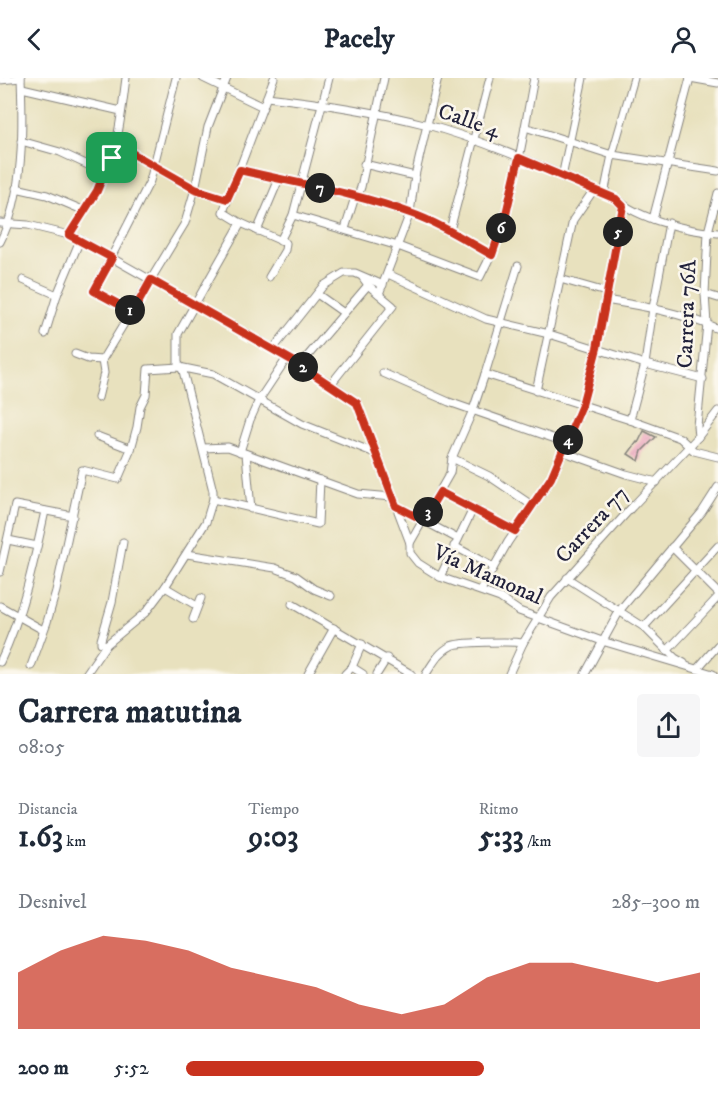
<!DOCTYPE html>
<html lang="es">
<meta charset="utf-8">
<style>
body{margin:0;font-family:"IM FELL DW Pica",serif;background:#f6f6f7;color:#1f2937;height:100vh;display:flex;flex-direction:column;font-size:22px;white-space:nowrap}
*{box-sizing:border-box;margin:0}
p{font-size:20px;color:#747a83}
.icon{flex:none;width:33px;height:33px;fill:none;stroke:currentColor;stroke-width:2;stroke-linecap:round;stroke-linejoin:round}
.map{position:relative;height:596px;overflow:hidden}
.drawer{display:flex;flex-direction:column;background:#fff;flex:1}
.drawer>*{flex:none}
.pin{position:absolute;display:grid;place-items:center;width:51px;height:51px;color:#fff;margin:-26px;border-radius:12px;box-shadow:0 3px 9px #0006}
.km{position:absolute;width:30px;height:30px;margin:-15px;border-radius:50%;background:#222;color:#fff;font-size:16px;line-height:30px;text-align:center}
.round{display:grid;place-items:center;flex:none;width:63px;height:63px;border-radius:6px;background:#f6f6f7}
.overview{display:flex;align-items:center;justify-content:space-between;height:102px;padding:0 18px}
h1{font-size:33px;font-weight:800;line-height:45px}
.figures{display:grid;grid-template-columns:repeat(3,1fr);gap:9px;height:102px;padding:6px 18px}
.figures div{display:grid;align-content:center}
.figures b{font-size:30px;font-weight:800}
.figures small{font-size:16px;font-weight:400}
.figures p{font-size:16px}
.chart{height:168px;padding:12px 18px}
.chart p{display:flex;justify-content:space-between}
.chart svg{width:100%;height:108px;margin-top:6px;fill:#c8321e;opacity:.7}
ul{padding:0 18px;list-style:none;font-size:20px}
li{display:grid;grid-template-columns:96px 72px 1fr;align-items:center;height:45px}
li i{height:15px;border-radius:8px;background:#c8321e}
header{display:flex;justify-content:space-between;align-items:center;height:78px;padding:0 18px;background:#fff;font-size:27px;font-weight:800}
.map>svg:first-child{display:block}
.building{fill:url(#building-hatch)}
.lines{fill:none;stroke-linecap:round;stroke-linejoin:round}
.minor-casing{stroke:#85827c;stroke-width:9}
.minor{stroke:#fff;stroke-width:7}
.route-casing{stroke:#fff;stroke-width:12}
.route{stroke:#c8321e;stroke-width:8}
.labels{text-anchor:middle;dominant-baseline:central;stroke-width:5;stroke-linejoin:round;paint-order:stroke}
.street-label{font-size:22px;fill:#22223b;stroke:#fbf7ec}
</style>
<header><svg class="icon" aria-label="back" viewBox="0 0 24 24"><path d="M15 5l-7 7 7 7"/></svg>Pacely<svg class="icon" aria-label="person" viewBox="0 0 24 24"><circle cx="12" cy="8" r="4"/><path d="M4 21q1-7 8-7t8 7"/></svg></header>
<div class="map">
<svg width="718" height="596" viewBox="0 0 718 596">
<defs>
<pattern id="building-hatch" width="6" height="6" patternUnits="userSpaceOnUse" patternTransform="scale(1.5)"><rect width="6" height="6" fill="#f2a7c0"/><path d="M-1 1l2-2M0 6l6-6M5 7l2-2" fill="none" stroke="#cf8fa6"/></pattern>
</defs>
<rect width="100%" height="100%" fill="#fbf7ec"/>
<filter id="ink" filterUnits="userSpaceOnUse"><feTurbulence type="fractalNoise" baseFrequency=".0167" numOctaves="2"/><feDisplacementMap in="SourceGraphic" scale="12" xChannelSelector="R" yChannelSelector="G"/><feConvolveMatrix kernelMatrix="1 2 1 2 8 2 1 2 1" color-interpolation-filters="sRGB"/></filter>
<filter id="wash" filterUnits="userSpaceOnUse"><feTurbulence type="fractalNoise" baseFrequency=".008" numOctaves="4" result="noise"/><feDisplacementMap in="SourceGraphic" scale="24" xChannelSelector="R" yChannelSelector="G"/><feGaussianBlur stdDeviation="1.35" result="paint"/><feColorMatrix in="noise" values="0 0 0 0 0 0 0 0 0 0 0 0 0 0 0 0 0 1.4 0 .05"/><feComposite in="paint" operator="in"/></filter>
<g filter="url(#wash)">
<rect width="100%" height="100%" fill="#e8e1be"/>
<g id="blocks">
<polygon class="building" points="644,353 656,359 642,373 639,383 628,376 637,364 638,365"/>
</g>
</g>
<g filter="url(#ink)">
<use href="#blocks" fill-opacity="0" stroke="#85827c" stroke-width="1.5"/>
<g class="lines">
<defs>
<g id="minor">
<polyline points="203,0 263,29"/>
<polyline points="690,0 718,5"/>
<polyline points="0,2 21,0"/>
<polyline points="22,10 121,33"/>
<path d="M267 19C320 25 373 33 424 46 490 64 554 94 616 121 639 141 687 153 718 155"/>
<polyline points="525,49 612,77 718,93"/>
<polyline points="21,63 60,74 105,95"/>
<polyline points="116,66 195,111 227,121"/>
<polyline points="364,86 415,98"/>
<path d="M240 92C295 105 356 115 410 135 439 145 465 162 492 177"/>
<polyline points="562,99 583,0"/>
<polyline points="16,110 47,117 85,133"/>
<polyline points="604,116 612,77 634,0"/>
<path d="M293 137 398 168 480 199C513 138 521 67 534 0"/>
<polyline points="653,141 690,0"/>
<polyline points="0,145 28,147 69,157 80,162 273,271 331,306 357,325 410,465 410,475 418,485 440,499 500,520 519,533 602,563 713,596"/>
<polyline points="345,151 355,119 358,118 361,109 384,0"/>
<polyline points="450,152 490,0"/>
<polyline points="257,153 279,101"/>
<path d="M69 157C86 131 110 96 116 65 121 44 123 22 126 0"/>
<polyline points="280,163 293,137 329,0"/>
<path d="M0 164C24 118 23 51 21 0"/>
<polyline points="388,196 486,241 549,256 645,286 703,301"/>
<polyline points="269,199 285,172 286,165 241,145 223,134 274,0"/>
<polyline points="560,201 606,214"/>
<polyline points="23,202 57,217"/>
<polyline points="317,216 344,235"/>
<polyline points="379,216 410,135 415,98 438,0"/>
<polyline points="705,216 718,220"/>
<path d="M605 222C643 228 683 235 718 251"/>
<polyline points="133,234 94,213 150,103 176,0"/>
<polyline points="45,256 57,217 80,162"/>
<polyline points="273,271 323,208 344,195 355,195 383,207"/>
<polyline points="75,276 88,281 102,282"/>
<polyline points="300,287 368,207"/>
<polyline points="383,295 449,324 567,365"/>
<polyline points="485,296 630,342 680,360 694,373 718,379"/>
<polyline points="331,306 393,228 368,207 363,200"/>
<polyline points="536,313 573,142 593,113"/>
<polyline points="98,320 104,295 102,282 185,145 195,111 208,49 227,0"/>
<polyline points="630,342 645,286 653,230 669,145"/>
<polyline points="97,358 131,371"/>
<polyline points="698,359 697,348 707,246 705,216 708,154 718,115"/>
<polyline points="203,370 228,369 358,416 392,419"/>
<polyline points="240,374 250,342 259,322 287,280"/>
<polyline points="564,374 626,396 657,404"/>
<polyline points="246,376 251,431"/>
<polyline points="452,380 489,398 533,428"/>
<polyline points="440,414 515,453"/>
<polyline points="213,421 318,446 320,402"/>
<polyline points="396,428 458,461"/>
<polyline points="8,462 37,468"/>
<polyline points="410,465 450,395 452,380 473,332 485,296 518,188"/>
<polyline points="454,468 493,489"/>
<polyline points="672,469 718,515"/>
<polyline points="187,476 275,490 296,498 314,511 331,518"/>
<polyline points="0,494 15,427 73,438"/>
<polyline points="440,499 473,431"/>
<polyline points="567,500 644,549 675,580 684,585"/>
<polyline points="165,509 197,528"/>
<polyline points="481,512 508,464 551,401 582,327 597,270 623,127"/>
<polyline points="292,526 411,596"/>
<polyline points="0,528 43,552"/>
<polyline points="193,541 201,520"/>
<polyline points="644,549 718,468"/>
<polyline points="106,567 101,565 101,562 112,524 123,464"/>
<polyline points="667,573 718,519"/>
<path d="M0 584C23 536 34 484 45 433"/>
<polyline points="31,588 47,544 56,513 82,392 118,401 131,371 137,349 140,329 146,317 148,291 179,289 213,296 302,346 375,375"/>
<polyline points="352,589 363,596"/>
<polyline points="697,591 718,567"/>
<polyline points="86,596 106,567 146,534 165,509 206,444 213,421 213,413 183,293 178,285 178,256 241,145"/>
<polyline points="308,596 334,550"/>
<polyline points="345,596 352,589 362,566"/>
<polyline points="377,596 387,580"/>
<path d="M426 596C433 585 439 574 451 568 458 564 513 563 523 565"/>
<polyline points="509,596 523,565 551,519 632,429 698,359 718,333"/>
<polyline points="585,596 620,532 702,434 718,409"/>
</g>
</defs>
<use href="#minor" class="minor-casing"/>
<use href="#minor" class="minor"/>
</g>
</g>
<g class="lines" filter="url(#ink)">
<defs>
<path id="route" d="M116 66 195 111 227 121 240 92C295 105 356 115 410 135 439 145 465 162 492 177L506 136 519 80 616 121 623 128 597 270 582 327 551 400 515 453 440 414 423 442 396 428 357 325 300 287 151 202 133 234 94 213 112 180 69 157 97 113Z"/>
</defs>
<use href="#route" class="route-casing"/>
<use href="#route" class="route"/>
</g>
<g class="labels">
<g class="street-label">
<text transform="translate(469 43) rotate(19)">Calle 4</text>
<text transform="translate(687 236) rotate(-88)">Carrera 76A</text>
<text transform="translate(592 447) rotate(-47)">Carrera 77</text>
<text transform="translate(488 497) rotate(24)">Vía Mamonal</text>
</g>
</g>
</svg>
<div class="pin" style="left:112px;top:80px;background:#1e9e55"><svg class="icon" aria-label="arrive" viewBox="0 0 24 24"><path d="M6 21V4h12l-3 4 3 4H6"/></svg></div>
<b class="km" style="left:130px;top:232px">1</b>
<b class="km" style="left:303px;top:289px">2</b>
<b class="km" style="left:428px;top:434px">3</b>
<b class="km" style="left:568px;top:362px">4</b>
<b class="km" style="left:618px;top:154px">5</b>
<b class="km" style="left:501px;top:150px">6</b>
<b class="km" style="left:320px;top:110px">7</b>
</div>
<section class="drawer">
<div class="overview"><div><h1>Carrera matutina</h1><p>08:05</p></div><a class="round"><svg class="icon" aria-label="share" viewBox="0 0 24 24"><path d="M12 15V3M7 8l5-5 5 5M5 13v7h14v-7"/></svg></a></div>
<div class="figures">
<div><p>Distancia</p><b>1.63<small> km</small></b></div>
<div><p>Tiempo</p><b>9:03</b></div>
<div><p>Ritmo</p><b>5:33<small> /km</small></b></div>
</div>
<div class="chart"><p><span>Desnivel</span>285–300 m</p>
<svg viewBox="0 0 160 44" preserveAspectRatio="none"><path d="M0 44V21L10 12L20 6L30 8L40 12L50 19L60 23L70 27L80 34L90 38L100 34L110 23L120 17L130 17L140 21L150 25L160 21V44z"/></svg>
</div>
<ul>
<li><b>200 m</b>5:52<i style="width:58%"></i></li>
</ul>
</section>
